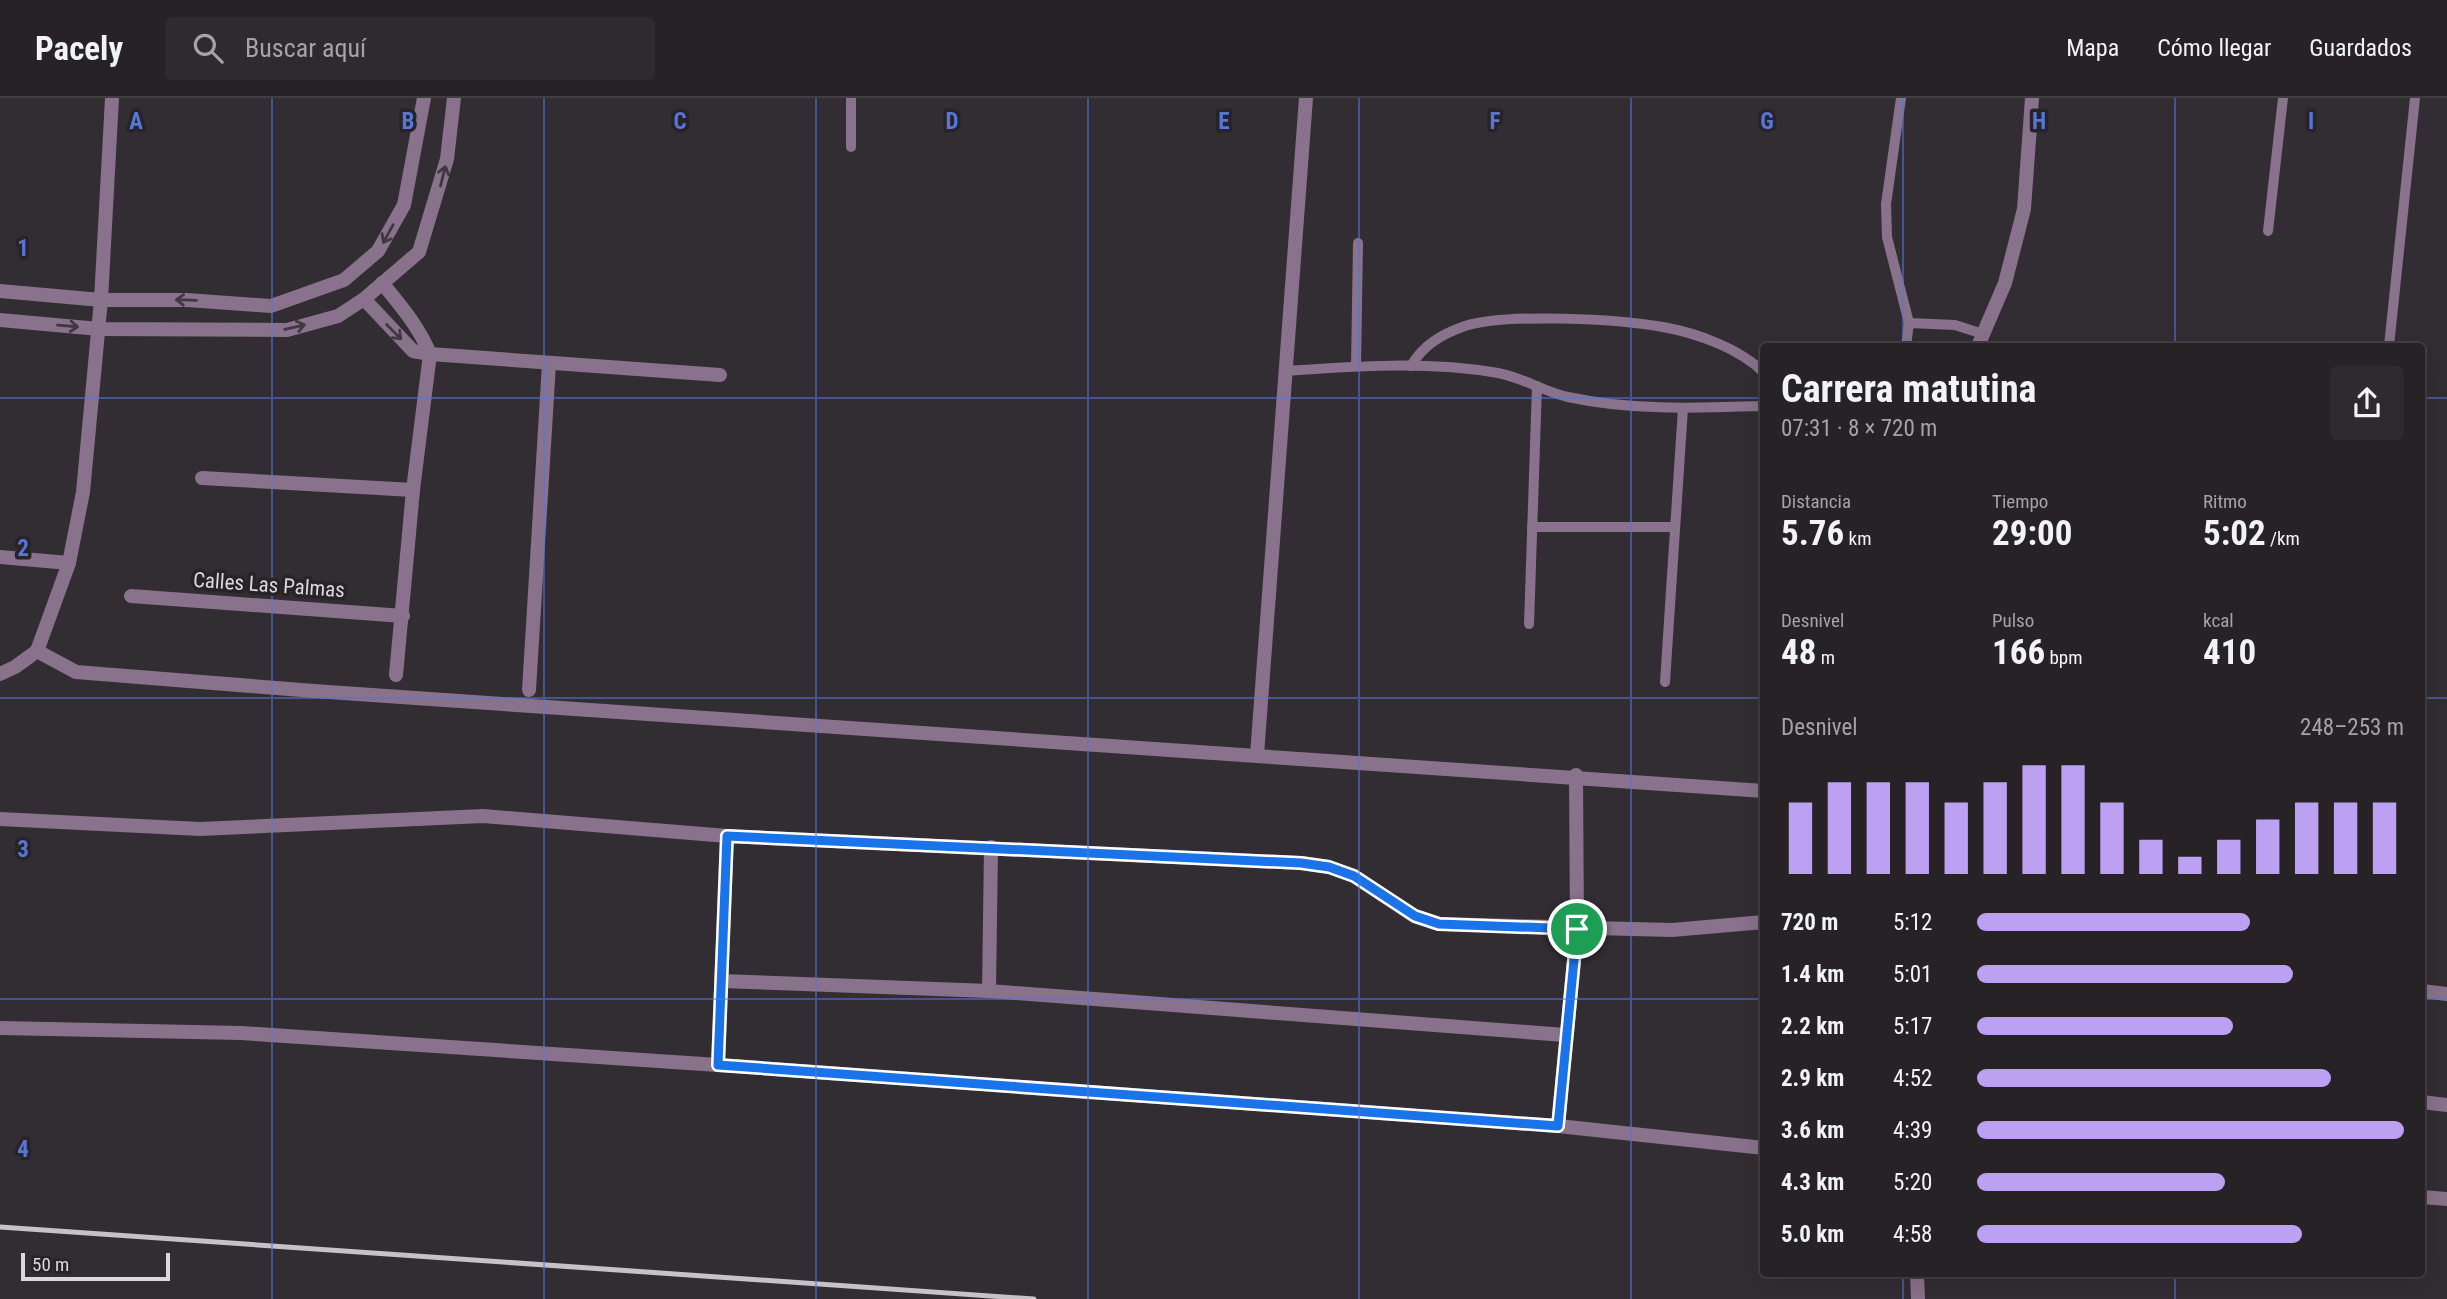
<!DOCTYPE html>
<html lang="es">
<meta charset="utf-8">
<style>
body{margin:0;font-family:"Roboto Condensed",sans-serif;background:#2e2a2e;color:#f1f3f6;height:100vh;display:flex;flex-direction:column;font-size:26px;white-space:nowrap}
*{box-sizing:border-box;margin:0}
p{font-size:23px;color:#a4a4a7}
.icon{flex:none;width:38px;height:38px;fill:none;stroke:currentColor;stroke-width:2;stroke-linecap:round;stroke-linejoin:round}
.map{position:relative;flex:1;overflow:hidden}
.sheet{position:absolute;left:1760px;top:245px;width:665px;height:934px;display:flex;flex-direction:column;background:#262226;border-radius:7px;box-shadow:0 7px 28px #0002,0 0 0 2px #423f43}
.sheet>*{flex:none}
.scale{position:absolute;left:21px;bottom:18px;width:149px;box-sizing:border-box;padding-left:7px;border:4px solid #dcd8dc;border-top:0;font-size:19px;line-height:24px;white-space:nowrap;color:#dcd8dc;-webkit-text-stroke:5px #282328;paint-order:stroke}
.pin{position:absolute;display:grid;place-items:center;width:60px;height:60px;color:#fff;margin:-30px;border:4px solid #fff;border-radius:50%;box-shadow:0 2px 7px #0007}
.round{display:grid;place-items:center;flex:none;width:74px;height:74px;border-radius:7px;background:#2e2a2e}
.summary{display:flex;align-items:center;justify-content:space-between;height:119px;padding:0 21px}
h1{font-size:38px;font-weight:700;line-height:52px}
.figures{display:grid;grid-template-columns:repeat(3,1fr);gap:10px;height:119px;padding:7px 21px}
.figures div{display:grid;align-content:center}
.figures b{font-size:35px;font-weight:700}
.figures small{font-size:19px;font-weight:400}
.figures p{font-size:19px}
.chart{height:196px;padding:14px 21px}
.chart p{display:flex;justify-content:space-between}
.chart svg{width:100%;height:126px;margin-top:7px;stroke:#bca0f2;stroke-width:6}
ul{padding:0 21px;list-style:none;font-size:23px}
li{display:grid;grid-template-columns:112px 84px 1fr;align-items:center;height:52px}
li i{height:18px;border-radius:9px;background:#bca0f2}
header{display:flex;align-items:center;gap:42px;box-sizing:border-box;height:98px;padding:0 35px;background:#262226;border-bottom:2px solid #423f43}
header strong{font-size:33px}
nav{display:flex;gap:38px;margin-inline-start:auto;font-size:24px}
.search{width:490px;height:63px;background:#2e2a2e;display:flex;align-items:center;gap:18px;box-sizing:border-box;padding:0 24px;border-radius:7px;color:#a4a4a7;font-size:26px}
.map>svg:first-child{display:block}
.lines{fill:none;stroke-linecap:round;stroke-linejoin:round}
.lane{stroke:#89728b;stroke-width:10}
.street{stroke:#89728b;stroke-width:14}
.rail{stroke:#c6c2c6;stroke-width:5}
.oneway{stroke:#403741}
.route-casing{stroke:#fff;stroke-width:14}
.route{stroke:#1a73e8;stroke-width:9}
.grid{fill:none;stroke:#5677d9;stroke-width:2;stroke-opacity:0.55}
.labels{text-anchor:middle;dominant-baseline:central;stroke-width:7;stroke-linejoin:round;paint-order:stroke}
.street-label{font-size:21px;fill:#dcd8dc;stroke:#282328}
.grid-label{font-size:23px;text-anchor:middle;font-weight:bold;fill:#5677d9;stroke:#282328;stroke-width:7;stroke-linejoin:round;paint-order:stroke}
</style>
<header>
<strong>Pacely</strong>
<div class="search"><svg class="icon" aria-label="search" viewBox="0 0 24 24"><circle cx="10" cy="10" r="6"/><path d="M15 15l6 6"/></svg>Buscar aquí</div>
<nav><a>Mapa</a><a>Cómo llegar</a><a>Guardados</a></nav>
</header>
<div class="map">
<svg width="2447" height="1201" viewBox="0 0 2447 1201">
<rect width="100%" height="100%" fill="#322d32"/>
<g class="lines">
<g class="lane">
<polyline points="851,0 851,49"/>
<polyline points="1901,0 1886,106 1887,139 1909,225"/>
<polyline points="2268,133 2283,0"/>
<polyline points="1906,248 1909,225 1955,227 1983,236"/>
<polyline points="2389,248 2415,0"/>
<polyline points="1356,268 1358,145"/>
<path d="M1411 268C1423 247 1442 236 1465 228 1508 215 1618 221 1663 229 1697 235 1741 251 1764 275"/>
<path d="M1285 273C1356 268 1428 263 1498 275 1522 279 1544 294 1568 299 1633 313 1698 310 1764 308"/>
<polyline points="1532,429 1675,429"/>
<polyline points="1529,526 1537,288"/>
<polyline points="1665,584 1683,310"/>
</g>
<g class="street">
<path d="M382 185C401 208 419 229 430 256L413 392 396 577"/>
<polyline points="0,193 101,202 187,202 271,208 344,182 378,153 404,107 424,0"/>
<polyline points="364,201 413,253 430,256 720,277"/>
<polyline points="0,222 99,231 287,232 338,218 364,201 419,154 447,61 454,0"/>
<polyline points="1978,248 2005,185 2024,111 2032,0"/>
<polyline points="202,380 413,392"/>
<polyline points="0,459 69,465"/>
<polyline points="131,498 403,518"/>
<polyline points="37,553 69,465 83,394 101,202 112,0"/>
<polyline points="0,576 15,569 37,553 76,574 314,593 1764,693"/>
<polyline points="529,592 549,266"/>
<polyline points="1257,657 1306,0"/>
<polyline points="0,721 200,731 483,718 727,738 1301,765 1329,769 1354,778 1414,818 1439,826 1672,832 1764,824"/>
<polyline points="721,883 989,893 1565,937"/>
<polyline points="989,893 991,749"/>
<polyline points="2422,893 2447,896"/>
<polyline points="0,930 241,935 718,967 1558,1028 1764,1050"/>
<polyline points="718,967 727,738"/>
<polyline points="2422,1004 2447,1007"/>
<polyline points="1558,1028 1577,831 1576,677"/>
<polyline points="2422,1099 2447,1101"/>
<polyline points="1917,1176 1918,1201"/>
</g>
<polyline class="rail" points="0,1129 1034,1201"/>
</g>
<defs><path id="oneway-shaft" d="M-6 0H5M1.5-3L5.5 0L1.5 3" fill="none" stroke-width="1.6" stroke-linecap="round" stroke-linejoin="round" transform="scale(1.75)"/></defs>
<g class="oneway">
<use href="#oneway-shaft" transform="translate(443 78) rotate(-76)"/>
<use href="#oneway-shaft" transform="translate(388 136) rotate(119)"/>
<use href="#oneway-shaft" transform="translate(186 202) rotate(-178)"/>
<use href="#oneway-shaft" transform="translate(68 228) rotate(5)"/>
<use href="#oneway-shaft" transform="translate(295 229) rotate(-13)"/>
<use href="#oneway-shaft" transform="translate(394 234) rotate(45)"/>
</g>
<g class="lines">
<defs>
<polygon id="route" points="727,738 1301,765 1329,769 1354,778 1415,818 1439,826 1577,831 1558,1028 718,967"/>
</defs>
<use href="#route" class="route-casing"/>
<use href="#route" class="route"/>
</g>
<path class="grid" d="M272 0V1201M544 0V1201M816 0V1201M1088 0V1201M1359 0V1201M1631 0V1201M1903 0V248M2175 0V248M0 300H1764M2422 300H2447M0 600H1764M2422 600H2447M0 901H1764M2422 901H2447M1903 1176V1201M2175 1176V1201"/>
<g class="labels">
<g class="street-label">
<text transform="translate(269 487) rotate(4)">Calles Las Palmas</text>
</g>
</g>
<g class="grid-label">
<text x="136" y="31">A</text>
<text x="408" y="31">B</text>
<text x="680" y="31">C</text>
<text x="952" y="31">D</text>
<text x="1224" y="31">E</text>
<text x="1495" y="31">F</text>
<text x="1767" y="31">G</text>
<text x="2039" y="31">H</text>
<text x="2311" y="31">I</text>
<text x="23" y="158">1</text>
<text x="23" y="458">2</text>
<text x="23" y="759">3</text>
<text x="23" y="1059">4</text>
</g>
</svg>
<div class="scale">50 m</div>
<div class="pin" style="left:1577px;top:831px;background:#1e9e55"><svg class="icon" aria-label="arrive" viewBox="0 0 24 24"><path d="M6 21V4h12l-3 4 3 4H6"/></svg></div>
<section class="sheet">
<div class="summary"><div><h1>Carrera matutina</h1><p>07:31 · 8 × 720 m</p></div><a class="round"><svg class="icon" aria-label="share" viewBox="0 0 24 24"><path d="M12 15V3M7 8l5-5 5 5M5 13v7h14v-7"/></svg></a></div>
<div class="figures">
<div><p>Distancia</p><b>5.76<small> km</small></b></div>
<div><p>Tiempo</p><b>29:00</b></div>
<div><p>Ritmo</p><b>5:02<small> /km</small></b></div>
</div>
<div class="figures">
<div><p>Desnivel</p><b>48<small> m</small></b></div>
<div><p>Pulso</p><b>166<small> bpm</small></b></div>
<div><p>kcal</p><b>410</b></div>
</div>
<div class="chart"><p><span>Desnivel</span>248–253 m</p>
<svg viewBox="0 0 160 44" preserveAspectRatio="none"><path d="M5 44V19M15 44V12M25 44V12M35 44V12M45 44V19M55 44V12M65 44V6M75 44V6M85 44V19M95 44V32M105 44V38M115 44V32M125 44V25M135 44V19M145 44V19M155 44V19"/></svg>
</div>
<ul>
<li><b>720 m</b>5:12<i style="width:64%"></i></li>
<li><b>1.4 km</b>5:01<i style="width:74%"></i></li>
<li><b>2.2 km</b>5:17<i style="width:60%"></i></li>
<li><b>2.9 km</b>4:52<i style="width:83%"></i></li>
<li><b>3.6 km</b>4:39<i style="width:100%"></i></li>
<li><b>4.3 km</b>5:20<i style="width:58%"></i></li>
<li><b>5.0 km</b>4:58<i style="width:76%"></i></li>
</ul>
</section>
</div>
